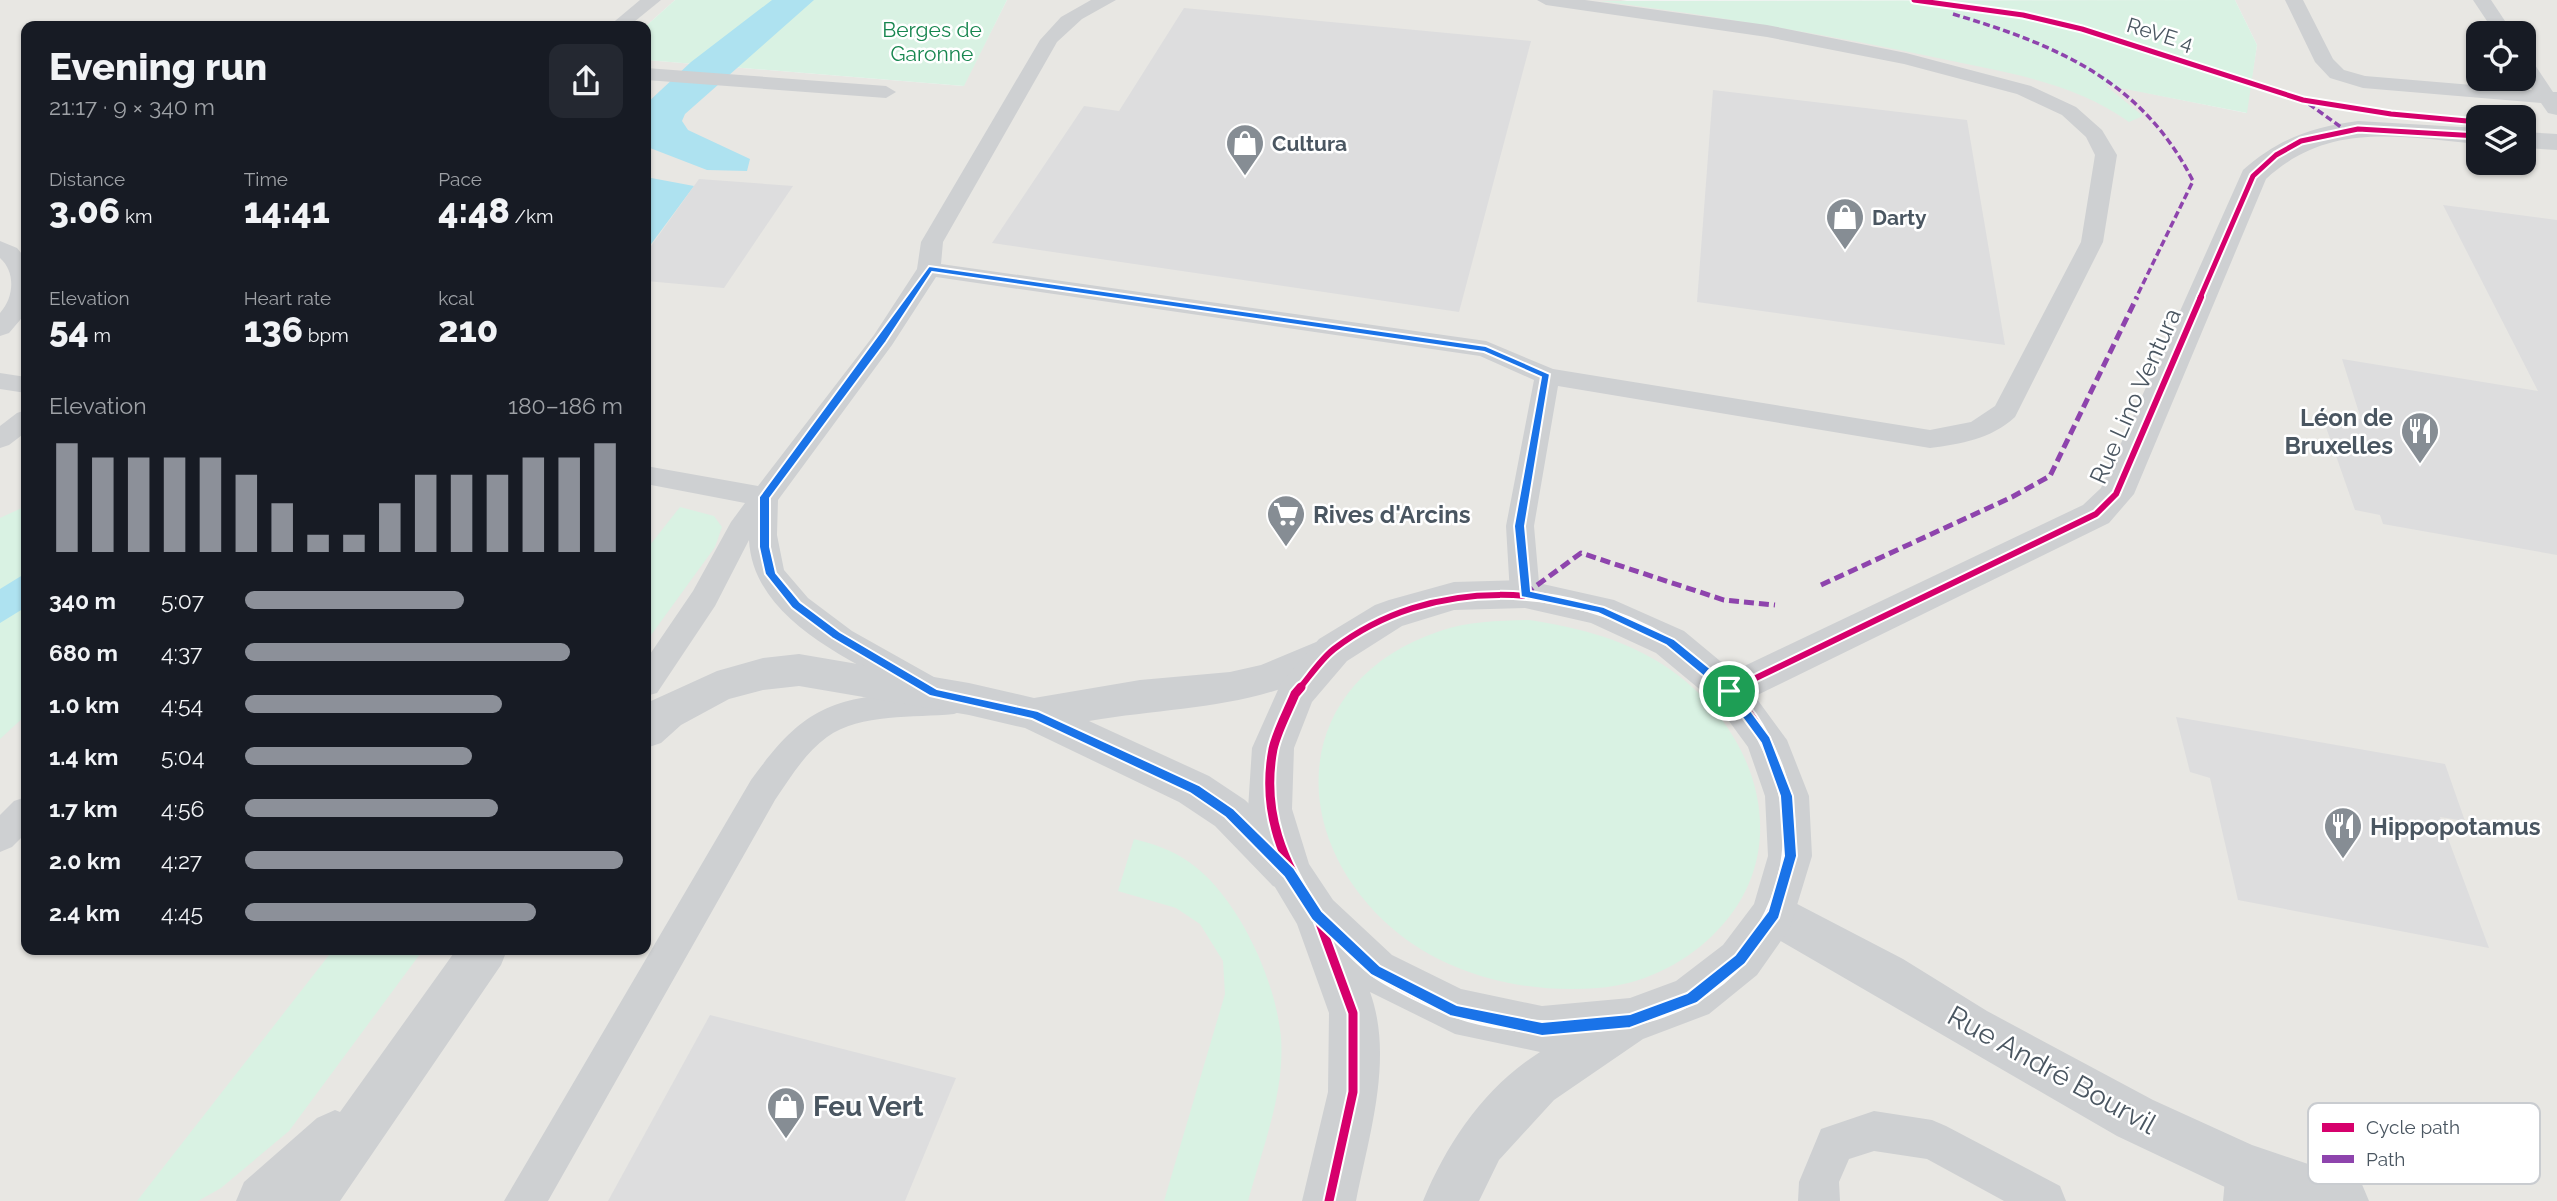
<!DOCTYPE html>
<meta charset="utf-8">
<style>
body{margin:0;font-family:Raleway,sans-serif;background:#242831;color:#f1f3f6;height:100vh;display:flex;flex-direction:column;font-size:26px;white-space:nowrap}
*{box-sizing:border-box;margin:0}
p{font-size:23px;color:#9ea1a6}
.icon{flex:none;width:38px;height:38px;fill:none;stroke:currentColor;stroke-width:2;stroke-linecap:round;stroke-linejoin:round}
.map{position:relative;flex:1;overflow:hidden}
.panel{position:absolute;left:21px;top:21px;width:630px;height:934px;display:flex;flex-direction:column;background:#171b24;border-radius:14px;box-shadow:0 2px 5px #0004}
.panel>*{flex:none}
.tools{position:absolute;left:2466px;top:21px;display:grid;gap:14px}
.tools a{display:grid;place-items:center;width:70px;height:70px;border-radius:14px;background:#171b24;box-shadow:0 2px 5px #0004;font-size:35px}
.pin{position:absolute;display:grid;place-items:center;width:60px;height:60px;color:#fff;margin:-30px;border:4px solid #fff;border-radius:50%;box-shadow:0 2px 7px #0007}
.round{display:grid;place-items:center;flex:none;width:74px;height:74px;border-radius:14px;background:#242831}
.overview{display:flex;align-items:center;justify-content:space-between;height:119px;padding:0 28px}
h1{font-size:38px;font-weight:800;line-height:52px}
.stats{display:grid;grid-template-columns:repeat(3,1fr);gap:10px;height:119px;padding:7px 28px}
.stats div{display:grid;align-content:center}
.stats b{font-size:35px;font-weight:800}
.stats small{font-size:19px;font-weight:400}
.stats p{font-size:19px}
.chart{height:196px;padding:14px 28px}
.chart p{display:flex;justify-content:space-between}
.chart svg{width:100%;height:126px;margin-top:7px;stroke:#8c9099;stroke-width:6}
ul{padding:0 28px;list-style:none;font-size:23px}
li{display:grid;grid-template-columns:112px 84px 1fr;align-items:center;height:52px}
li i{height:18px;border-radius:9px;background:#8c9099}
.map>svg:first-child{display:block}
.commercial{fill:#e8e7e3;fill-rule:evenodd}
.green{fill:#d9f2e3}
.water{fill:#aee2f0}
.building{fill:#ddddde}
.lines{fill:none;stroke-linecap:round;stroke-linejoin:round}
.service{fill:#ced0d2;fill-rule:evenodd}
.minor{fill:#ced0d2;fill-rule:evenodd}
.tertiary{fill:#ced0d2;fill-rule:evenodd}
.quiet-far1{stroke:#8e44ad;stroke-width:3.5;stroke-dasharray:7 3.5;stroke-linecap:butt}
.quiet{stroke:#8e44ad;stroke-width:5;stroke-dasharray:10 5;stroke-linecap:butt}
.cycleway-far2-casing{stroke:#fff;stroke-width:9}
.cycleway-far1-casing{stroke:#fff;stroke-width:10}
.cycleway-casing{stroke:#fff;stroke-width:13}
.cycleway-far2{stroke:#d6006c;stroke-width:5}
.cycleway-far1{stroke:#d6006c;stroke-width:6}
.cycleway{stroke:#d6006c;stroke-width:9}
.route{fill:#1a73e8;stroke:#fff;stroke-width:2;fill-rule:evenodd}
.labels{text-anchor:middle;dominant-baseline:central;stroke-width:5;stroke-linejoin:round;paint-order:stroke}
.far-park-label{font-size:21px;fill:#17864f;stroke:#fff}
.far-street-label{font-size:21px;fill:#4a5661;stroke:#fff}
.far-poi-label{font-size:21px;font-weight:bold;fill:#4a5661;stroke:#fff;text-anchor:start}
.street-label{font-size:24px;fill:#4a5661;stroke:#fff}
.poi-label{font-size:24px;font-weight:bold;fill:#4a5661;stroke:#fff;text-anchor:start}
.near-street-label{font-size:28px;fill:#4a5661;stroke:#fff}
.near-poi-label{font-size:28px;font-weight:bold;fill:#4a5661;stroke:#fff;text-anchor:start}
.key{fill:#fff;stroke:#c9ccd0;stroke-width:2}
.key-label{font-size:19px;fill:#4a5661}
</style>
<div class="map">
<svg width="2557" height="1201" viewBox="0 0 2557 1201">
<rect width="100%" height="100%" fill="#f4f4f4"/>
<path class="commercial" d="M0 0H675L646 26H26V950H646V60L963 86 1007 0H1621L1975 58 2246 113 2257 45 2235 0H2557V1201H0ZM2478 33H2524V79H2478ZM2478 117H2524V163H2478Z"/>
<g class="green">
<polygon points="675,0 1007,0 964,86 646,60 646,26"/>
<path d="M2235 0 2257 45 2247 113 2105 85 2143 116 2129 122C2074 82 2004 72 1938 58 1826 34 1714 16 1601 1Z"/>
<polygon points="26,506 26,715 0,739 0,518"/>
<polygon points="680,507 714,516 722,527 715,547 646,642 646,550"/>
<path d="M1529 620C1574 627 1617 637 1657 661 1754 719 1803 849 1712 936 1682 965 1640 985 1598 988 1527 994 1448 976 1393 929 1282 833 1293 680 1440 631 1469 621 1499 621 1529 620Z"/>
<path d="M1134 839C1154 844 1172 850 1189 862 1238 896 1276 980 1281 1038 1285 1093 1262 1149 1248 1201H1164L1225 994 1223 961 1200 924 1176 908 1118 891Z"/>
<polygon points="333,950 423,950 289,1131 221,1188 198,1201 137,1201"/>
</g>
<g class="water">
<polygon points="772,0 814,0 685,114 682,121 688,130 750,159 747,171 707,170 650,148 646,151 646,104 691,62"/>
<polygon points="646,177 694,186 646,251"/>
<polygon points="26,573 26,607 0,623 0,589"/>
</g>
<g class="building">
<polygon points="1184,8 1531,41 1459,312 992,243 1084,106 1119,111"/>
<polygon points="1713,90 1967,120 2005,345 1697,302"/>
<polygon points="699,179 793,186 724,288 646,281 646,253"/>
<polygon points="2443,205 2557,220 2557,555 2383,524 2380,515 2355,510 2321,413 2361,419 2342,359 2538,391"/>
<polygon points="2176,717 2445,764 2465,821 2440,817 2489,948 2238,900 2210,778 2190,772"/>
<polygon points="710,1015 956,1078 905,1201 608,1201"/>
</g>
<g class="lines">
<g class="service">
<polygon points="640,0 661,0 629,26 609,26"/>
<path d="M1091 0H1116L1082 19 1057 42 943 242 941 264 1486 341 1553 369 1930 430 1971 422 1995 406 2081 242 2095 155 2086 137 2062 115 2017 94 1904 64 1767 37 1546 5 1537 0H1585L1767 25 1906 53 2031 86 2076 107 2102 130 2117 155 2103 242 2015 417C1991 439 1961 444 1930 448L1558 386 1534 526 1540 594 1535 602 1525 605 1515 602 1510 594 1506 526 1534 380 1480 356 936 277 892 345 778 500 777 535 784 570 808 598 852 631 941 681 945 689 965 692 970 701 965 710 954 714C914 718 861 713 827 737 805 753 790 778 775 800L548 1201H504L751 780C800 713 824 699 908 692 849 659 753 619 749 540L715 606 657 693 646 696V660L693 591 731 522 745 503 646 484V466L758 486 874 335 917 269 921 242 1040 40 1061 17Z"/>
<polygon points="2285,0 2303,0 2333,59 2344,70 2365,76 2532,90 2524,77 2524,57 2531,59 2553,92 2557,92 2557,115 2548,113 2541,103 2363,88 2330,78 2315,62"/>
<polygon points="2473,0 2491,0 2513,33 2495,33"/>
<polygon points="646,68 886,86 896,92 886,98 646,80"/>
<path d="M0 241 17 248 26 259V313L9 333 0 336V313C14 298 16 272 0 258Z"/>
<polygon points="0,373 26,377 26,393 0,389"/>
<polygon points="26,410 26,432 9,445 0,448 0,426 17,413"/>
<polygon points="26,797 26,833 12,847 0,852 0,815 14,801"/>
<polygon points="1874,1111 1932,1120 1946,1126 2060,1186 2066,1201 2004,1201 1927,1159 1874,1151 1849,1159 1839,1182 1840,1201 1798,1201 1799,1182 1821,1129"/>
<polygon points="2246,1149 2260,1155 2266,1169 2265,1201 2223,1201 2226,1169 2232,1155"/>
</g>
<g class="minor">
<path d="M2358 121 2478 128V144C2399 137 2329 121 2266 179L2134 494 2109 523 1743 702 1729 707 1715 702 1709 691 1715 680 2083 505 2101 488 2243 170C2278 139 2312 127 2358 121Z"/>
<polygon points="2524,132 2557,134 2557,150 2524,148"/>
<path d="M1333 635 1347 639 1353 650C1345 664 1333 667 1319 674 1240 710 1172 707 1089 721L1209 776 1245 800 1305 858 1312 872 1305 886 1289 892 1273 886 1215 826 1179 802 1025 728 969 715 799 686 763 690 729 699 681 725 661 743 646 748V706L651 701 717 671 763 658 799 654 969 683 1034 698 1140 680 1230 672 1261 665Z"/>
<polygon points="1774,892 1903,959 1987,1011 2153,1100 2252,1145 2361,1182 2369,1201 2263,1201 2227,1188 2117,1136 1758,928 1751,913 1758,898"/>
<polygon points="456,950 507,950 501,965 340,1201 236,1201 244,1182 317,1118 335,1110 340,1112"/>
</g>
<path class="tertiary" d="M1525 580 1614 600 1684 631 1743 680 1787 740 1809 796 1812 856 1790 928 1757 975 1709 1014 1643 1039 1554 1100 1499 1160 1479 1201H1423C1448 1141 1485 1087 1540 1052L1455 1034 1370 992C1394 1058 1369 1135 1356 1201H1302L1328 1092 1329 1013 1297 924 1266 872 1248 809 1252 748 1281 683 1319 639 1375 605 1389 600 1454 582ZM1525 608 1591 623 1656 653 1715 702 1748 747 1765 796 1768 856 1754 904 1723 945 1676 981 1630 998 1542 1006 1461 989 1392 955 1333 900 1309 864 1292 809 1294 748 1312 702 1347 661 1402 626 1454 610Z"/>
<g class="quiet-far1">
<path d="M1953 14C2056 45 2142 80 2193 181L2136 298"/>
<polyline points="2309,104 2345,130"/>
</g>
<g class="quiet">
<polyline points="1821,585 2012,497 2050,476 2137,297"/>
<polyline points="1525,594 1581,553 1724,600 1775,605"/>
</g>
<defs>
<g id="cycleway-far2">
<polyline points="1914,0 2023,15 2082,29 2303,100 2391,114 2478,122"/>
<polyline points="2200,298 2253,176 2276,155 2301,141 2358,129 2478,136"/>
</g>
<g id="cycleway-far1">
<path d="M1299 689C1310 676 1321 659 1334 649 1430 575 1568 581 1669 642 1690 654 1708 674 1727 689"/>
<polyline points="1733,689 2096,514 2116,494 2201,297"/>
</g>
<g id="cycleway">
<path d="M1301 687 1295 694C1288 711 1277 731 1273 749 1261 812 1283 863 1317 915"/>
<polyline points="1729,691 1737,687"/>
<path d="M1317 915C1336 933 1354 955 1374 970 1390 982 1435 1004 1455 1011 1522 1035 1629 1033 1692 998 1772 953 1810 856 1778 771 1767 741 1750 708 1724 687"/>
<polyline points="1317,915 1353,1013 1353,1092 1329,1201"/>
</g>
</defs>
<use href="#cycleway-far2" class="cycleway-far2-casing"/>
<use href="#cycleway-far1" class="cycleway-far1-casing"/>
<use href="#cycleway" class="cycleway-casing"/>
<use href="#cycleway-far2" class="cycleway-far2"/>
<use href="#cycleway-far1" class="cycleway-far1"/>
<use href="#cycleway" class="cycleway"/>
</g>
<path class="route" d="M929 266 1486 346 1550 374 1525 526 1531 591 1604 607 1674 639 1733 687 1770 737 1793 796 1797 856 1779 918 1745 964 1697 1003 1630 1028 1542 1036 1450 1016 1371 975 1312 920 1284 877 1225 817 1190 793 1032 719 930 696 832 638 792 608 765 574 759 547V497ZM932 272 1484 352 1541 377 1514 526 1521 597 1598 613 1666 645 1725 694 1761 743 1780 796 1784 856 1768 911 1735 955 1687 993 1630 1014 1542 1022 1457 1005 1380 966 1322 911 1294 868 1234 809 1199 785 1038 711 937 689 840 632 800 602 776 573 770 547V498L886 342Z"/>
<defs>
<symbol id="shop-pin" viewBox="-11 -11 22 30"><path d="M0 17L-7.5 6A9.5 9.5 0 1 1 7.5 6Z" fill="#868d94" stroke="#fff"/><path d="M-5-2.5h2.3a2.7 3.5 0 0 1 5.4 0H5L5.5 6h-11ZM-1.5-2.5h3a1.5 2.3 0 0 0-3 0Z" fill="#fff"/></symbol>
<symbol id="restaurant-pin" viewBox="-11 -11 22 30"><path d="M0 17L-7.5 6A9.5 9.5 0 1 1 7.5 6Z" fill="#868d94" stroke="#fff"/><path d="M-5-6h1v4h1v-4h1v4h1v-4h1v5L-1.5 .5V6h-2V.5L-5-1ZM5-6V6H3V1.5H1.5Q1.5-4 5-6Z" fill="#fff"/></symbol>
<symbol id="supermarket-pin" viewBox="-11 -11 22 30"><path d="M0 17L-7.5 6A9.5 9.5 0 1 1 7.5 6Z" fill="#868d94" stroke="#fff"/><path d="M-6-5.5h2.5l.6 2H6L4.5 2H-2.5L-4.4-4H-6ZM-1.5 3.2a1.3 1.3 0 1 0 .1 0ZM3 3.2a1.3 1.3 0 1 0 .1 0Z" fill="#fff"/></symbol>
</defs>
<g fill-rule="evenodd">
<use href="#shop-pin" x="1223" y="121" width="44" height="60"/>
<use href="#shop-pin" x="1823" y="195" width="44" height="60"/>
<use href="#restaurant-pin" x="2398" y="409" width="44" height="60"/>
<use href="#supermarket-pin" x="1264" y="492" width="44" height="60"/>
<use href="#restaurant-pin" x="2321" y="804" width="44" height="60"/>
<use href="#shop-pin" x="764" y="1084" width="44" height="60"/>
</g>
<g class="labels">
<g class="far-park-label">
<text x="932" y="29">Berges de<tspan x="932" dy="24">Garonne</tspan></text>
</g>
<g class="far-street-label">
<text transform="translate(2160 34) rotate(17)">ReVE 4</text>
</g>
<g class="far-poi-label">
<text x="1272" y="143">Cultura</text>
<text x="1872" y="217">Darty</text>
</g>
<g class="street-label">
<text transform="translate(2135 396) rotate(-66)">Rue Lino Ventura</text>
</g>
<g class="poi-label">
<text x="2393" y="417" text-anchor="end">Léon de<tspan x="2393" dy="28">Bruxelles</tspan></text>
<text x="1313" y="514">Rives d'Arcins</text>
<text x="2370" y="826">Hippopotamus</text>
</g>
<g class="near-street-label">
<text transform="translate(2052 1070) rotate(29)">Rue André Bourvil</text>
</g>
<g class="near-poi-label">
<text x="813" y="1106">Feu Vert</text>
</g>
</g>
<rect x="2308" y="1103" width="232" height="81" rx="10" class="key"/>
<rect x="2322" y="1123" width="32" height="9" fill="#d6006c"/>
<rect x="2322" y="1155" width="32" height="8" fill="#8e44ad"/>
<g class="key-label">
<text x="2366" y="1134">Cycle path</text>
<text x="2366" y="1166">Path</text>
</g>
</svg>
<div class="tools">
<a><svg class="icon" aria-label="locate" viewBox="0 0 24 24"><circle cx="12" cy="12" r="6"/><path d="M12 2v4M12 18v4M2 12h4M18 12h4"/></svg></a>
<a><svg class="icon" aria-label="layers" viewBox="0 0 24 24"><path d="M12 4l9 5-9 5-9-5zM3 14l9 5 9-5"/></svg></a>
</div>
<div class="pin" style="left:1729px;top:691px;background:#1e9e55"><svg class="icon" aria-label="arrive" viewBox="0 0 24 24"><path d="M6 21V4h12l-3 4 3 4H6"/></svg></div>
<section class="panel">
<div class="overview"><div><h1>Evening run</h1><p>21:17 · 9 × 340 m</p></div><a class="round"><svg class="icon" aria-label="share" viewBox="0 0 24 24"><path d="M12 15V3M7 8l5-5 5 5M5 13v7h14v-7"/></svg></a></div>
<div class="stats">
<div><p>Distance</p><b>3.06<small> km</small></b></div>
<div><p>Time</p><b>14:41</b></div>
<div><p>Pace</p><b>4:48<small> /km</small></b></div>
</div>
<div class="stats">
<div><p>Elevation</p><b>54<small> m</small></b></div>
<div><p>Heart rate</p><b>136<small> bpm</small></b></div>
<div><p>kcal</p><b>210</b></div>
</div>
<div class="chart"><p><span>Elevation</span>180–186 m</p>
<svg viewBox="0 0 160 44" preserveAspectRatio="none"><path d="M5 44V6M15 44V11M25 44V11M35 44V11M45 44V11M55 44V17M65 44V27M75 44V38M85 44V38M95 44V27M105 44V17M115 44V17M125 44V17M135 44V11M145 44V11M155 44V6"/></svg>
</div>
<ul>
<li><b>340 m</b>5:07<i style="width:58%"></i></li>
<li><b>680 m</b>4:37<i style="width:86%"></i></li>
<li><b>1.0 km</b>4:54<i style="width:68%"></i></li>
<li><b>1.4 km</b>5:04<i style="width:60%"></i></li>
<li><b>1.7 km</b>4:56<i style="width:67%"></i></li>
<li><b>2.0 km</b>4:27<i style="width:100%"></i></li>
<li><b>2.4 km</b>4:45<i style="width:77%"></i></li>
</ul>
</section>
</div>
